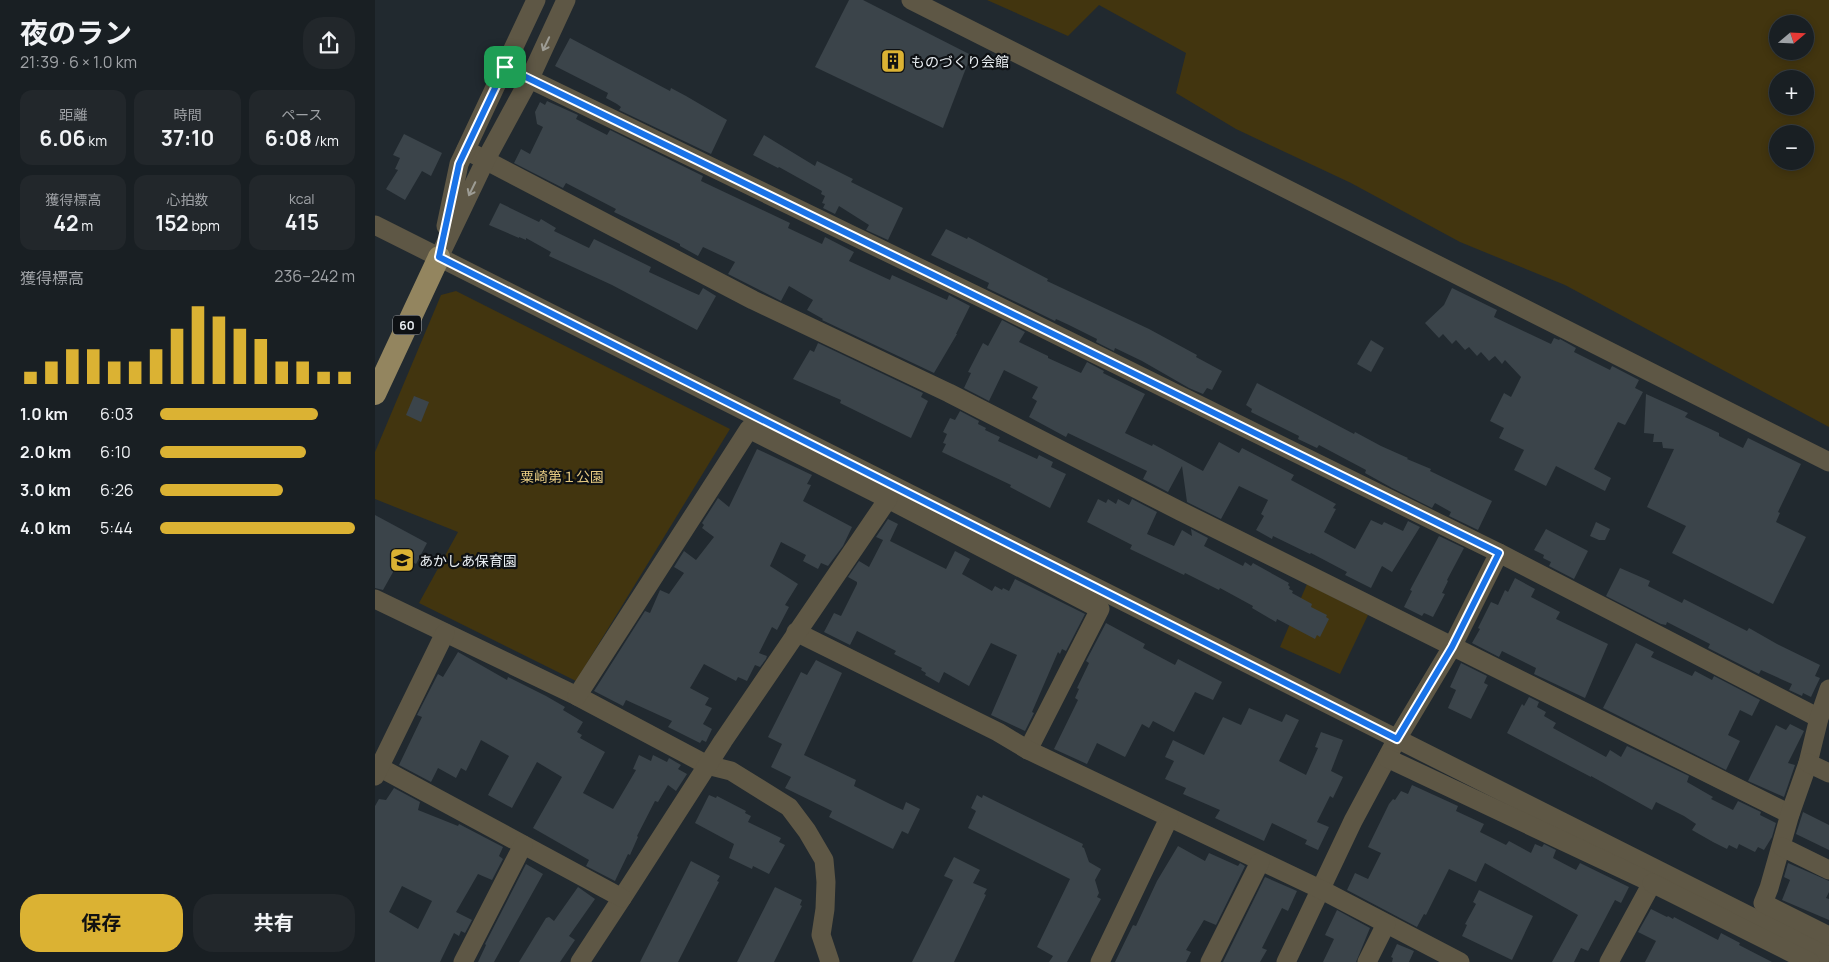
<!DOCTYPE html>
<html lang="ja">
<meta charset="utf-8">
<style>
body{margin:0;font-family:Manrope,"Noto Sans JP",sans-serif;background:#22272b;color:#f1f3f6;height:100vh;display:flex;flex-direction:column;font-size:19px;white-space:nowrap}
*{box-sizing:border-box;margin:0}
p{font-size:16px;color:#9fa2a6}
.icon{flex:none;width:28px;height:28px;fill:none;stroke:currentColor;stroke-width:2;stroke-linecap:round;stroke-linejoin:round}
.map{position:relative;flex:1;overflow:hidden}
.side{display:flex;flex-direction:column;background:#191f23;width:375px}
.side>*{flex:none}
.needle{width:32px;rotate:71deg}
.buttons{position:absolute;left:1394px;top:15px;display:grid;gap:10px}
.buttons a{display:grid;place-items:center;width:45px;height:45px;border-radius:50%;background:#191f23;box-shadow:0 2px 8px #0003,0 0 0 1px #373d41;font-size:25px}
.pin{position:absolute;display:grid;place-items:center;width:42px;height:42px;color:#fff;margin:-21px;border-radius:10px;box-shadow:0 2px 8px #0006}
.round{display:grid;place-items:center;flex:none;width:52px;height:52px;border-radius:20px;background:#22272b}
.head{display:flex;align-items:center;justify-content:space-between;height:85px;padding:0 20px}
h1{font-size:28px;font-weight:700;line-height:38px}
.figures{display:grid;grid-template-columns:repeat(3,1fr);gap:8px;height:85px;padding:5px 20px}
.figures div{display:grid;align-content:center;border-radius:12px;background:#22272b;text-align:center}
.figures b{font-size:21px;font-weight:700}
.figures small{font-size:14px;font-weight:400}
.figures p{font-size:14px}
.chart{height:140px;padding:10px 20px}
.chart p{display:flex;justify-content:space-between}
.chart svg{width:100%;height:90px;margin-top:5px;stroke:#dbb233;stroke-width:6}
.cta{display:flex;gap:10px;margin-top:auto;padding:10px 20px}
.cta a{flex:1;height:58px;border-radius:20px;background:#dbb233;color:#111;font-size:20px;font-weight:700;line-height:58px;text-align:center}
.cta a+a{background:#22272b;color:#f1f3f6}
ul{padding:0 20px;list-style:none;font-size:16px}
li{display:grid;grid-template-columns:80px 60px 1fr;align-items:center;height:38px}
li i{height:12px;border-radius:6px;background:#dbb233}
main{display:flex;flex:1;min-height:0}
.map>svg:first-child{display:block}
.green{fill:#42350f;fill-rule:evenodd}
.building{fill:#3b444a;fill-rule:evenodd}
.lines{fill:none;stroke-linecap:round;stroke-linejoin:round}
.minor{stroke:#5e5745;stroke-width:19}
.major{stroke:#93855f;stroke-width:22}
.oneway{stroke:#9d9c94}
.route-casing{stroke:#fff;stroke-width:10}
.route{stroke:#1a73e8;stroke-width:6}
.labels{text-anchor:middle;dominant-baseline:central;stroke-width:4.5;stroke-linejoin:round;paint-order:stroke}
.shield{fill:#0e1114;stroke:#a9adb1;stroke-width:1}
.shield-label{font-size:12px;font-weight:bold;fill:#ebf0f4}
.poi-label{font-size:14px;fill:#ebf0f4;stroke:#0e1114;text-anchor:start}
.park-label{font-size:14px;fill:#e4c981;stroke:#0e1114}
</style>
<main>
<section class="side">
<div class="head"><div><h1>夜のラン</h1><p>21:39 · 6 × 1.0 km</p></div><a class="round"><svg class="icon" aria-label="share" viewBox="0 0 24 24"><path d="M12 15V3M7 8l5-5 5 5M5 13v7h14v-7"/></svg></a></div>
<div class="figures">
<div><p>距離</p><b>6.06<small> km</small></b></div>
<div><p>時間</p><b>37:10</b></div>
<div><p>ペース</p><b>6:08<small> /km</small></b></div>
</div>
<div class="figures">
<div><p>獲得標高</p><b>42<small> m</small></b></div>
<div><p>心拍数</p><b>152<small> bpm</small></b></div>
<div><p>kcal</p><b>415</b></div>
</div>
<div class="chart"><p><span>獲得標高</span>236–242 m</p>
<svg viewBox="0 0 160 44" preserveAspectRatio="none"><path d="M5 44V38M15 44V33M25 44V27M35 44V27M45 44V33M55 44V33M65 44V27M75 44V17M85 44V6M95 44V11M105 44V17M115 44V22M125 44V33M135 44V33M145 44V38M155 44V38"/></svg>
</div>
<ul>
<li><b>1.0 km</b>6:03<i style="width:81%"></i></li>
<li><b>2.0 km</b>6:10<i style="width:75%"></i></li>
<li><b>3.0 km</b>6:26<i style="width:63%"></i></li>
<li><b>4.0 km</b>5:44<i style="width:100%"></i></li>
</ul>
<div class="cta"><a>保存</a><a>共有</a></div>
</section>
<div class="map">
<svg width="1454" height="962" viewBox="0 0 1454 962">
<rect width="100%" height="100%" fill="#21292f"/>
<g class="green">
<path d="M612 0H1454V427L1190 285 1085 242 976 183 861 129 801 93 811 53 724 5 693 36ZM1402 24H1430V51H1402ZM1402 79H1430V106H1402ZM1402 134H1430V161H1402Z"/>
<polygon points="81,291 355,429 201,681 44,603 83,532 0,499 0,452 66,295"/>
<polygon points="932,584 993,615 965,674 905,647"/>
</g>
<g class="building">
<polygon points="474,0 488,0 596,55 568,128 440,67"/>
<polygon points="195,38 295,91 296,88 311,96 352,120 336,154 244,110 246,107 242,104 231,98 233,93 180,66"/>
<polygon points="172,101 203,115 201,119 232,135 235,130 328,176 326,181 415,223 413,228 447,244 450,237 479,252 474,261 515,280 517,275 572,300 574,295 595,306 581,334 582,334 559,373 447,320 448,319 432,310 438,300 414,286 406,301 353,274 360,262 328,247 323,256 305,246 305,244 239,212 241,209 191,183 188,188 139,163 146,149 155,154 168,127 162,124 160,112 165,102 170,105"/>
<polygon points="29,134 67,153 56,176 47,171 30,200 11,189 23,170 20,169 25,158 18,155"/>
<polygon points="389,135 440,166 442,161 478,179 476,182 528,208 513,240 491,230 494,225 464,206 460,214 448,208 450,204 447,203 450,196 446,194 447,191 404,167 403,168 378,155"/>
<polygon points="125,203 164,222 166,219 181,228 179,231 214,248 219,239 276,267 274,272 317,292 324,295 328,288 341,296 322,330 237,285 174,256 176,252 151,238 151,240 144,237 144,238 114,225"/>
<polygon points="571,229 592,239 593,237 673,279 672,281 774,329 822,355 821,357 847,371 837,390 832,388 828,394 814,388 767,361 740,348 739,351 721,342 722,339 694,325 681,319 680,321 612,288 614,283 556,255"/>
<polygon points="1077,288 1122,310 1119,317 1176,344 1179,338 1184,340 1185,339 1201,348 1199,352 1235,370 1237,366 1239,367 1264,380 1260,388 1268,392 1250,425 1243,422 1219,469 1236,478 1230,491 1181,466 1171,486 1139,470 1149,450 1124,438 1129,428 1115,421 1129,393 1136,397 1146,377 1130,360 1127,364 1120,356 1114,361 1106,352 1102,356 1094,347 1090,350 1081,340 1077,344 1068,334 1064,338 1050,323 1069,305"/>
<polygon points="627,320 650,332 644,342 673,356 673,358 706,373 712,362 729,371 728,373 770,394 750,433 777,446 778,444 828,471 844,442 864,453 867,448 919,475 916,480 961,504 958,508 961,509 949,532 980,549 996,520 1007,525 1009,522 1028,531 1033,521 1045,527 1017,572 1007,566 996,588 970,575 972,572 936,553 935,554 898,536 897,539 881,530 889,516 886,514 893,500 864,486 846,519 812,502 807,466 793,492 768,479 772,471 693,433 691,437 654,417 662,401 657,398 663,387 629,370 614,401 589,388 596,373 593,372 608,343 613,346"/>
<polygon points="996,340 1009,348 996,372 982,364"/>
<polygon points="443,343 548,393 546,397 553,401 536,438 465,403 466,400 418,379 435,350 439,352"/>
<polygon points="882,383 979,434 980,432 1006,446 1033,458 1032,459 1056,469 1055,471 1117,501 1103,530 1074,516 1076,512 1060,503 1057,508 1017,488 990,473 991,470 944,445 942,448 923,439 924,436 876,412 877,409 871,405"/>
<polygon points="1271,394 1313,413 1310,417 1344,433 1344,436 1368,448 1373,438 1426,464 1403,512 1405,513 1401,522 1431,537 1398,604 1297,553 1311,526 1272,507 1299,449 1288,448 1287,442 1278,442 1279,434 1269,433"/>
<polygon points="39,396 54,402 46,422 31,415"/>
<polygon points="585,411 604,421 603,424 611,428 610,430 625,437 623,441 662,459 664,455 678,462 676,467 691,474 675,508 635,487 636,485 567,452 571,444 568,443 572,434 568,432 575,418 580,420"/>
<polygon points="382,449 437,475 432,484 436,485 428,501 477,527 468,546 453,566 446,563 443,569 428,561 431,555 406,542 395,566 423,584 410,605 414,607 402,630 397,627 384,653 392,656 391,659 385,667 380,665 372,681 363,677 361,681 329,664 315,688 334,698 330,705 337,708 328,724 337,729 331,742 327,740 325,743 293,727 297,721 251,700 248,706 219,691 270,611 275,613 285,590 294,594 309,573 299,567 309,551 321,560 339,537 327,528 329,525 327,523 343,498 354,507"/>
<polygon points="723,499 731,503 733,499 741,504 743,499 754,505 757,499 782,512 772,534 799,546 807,530 817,536 816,529 833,538 829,546 868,566 870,562 876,566 878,563 914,583 913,585 915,587 914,589 918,591 917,593 937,604 936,607 952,615 951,617 954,619 945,637 942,635 940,639 902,619 901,622 877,608 878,606 845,588 844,590 810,573 809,575 755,549 757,545 712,522"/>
<polygon points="0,515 52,543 41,564 27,556 8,590 0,588"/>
<polygon points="513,519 523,524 515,541 571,569 580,551 595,559 587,574 617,591 620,586 627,590 628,588 634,591 640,579 710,614 691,651 687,649 685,654 683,652 657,712 659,713 650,731 616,715 642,655 616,643 594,686 569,672 564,683 550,675 551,673 546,670 547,668 519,654 521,651 482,631 475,645 449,632 459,613 466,616 482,584 482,582 473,577 484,561 494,567 508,540 501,537"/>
<polygon points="1221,522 1235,529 1230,540 1224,540 1215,536"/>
<polygon points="1171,529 1213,551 1199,579 1174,566 1176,562 1168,558 1169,555 1159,550"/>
<polygon points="1064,536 1089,548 1072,580 1073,581 1067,593 1070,594 1058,617 1049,613 1047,616 1029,607 1037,591 1035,590"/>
<polygon points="1245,568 1275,581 1273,586 1307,603 1309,599 1372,631 1374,628 1402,644 1445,665 1440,676 1445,678 1436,697 1428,693 1427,696 1414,690 1417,684 1386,670 1384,674 1333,648 1335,644 1292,622 1291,625 1286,624 1231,596"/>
<polygon points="1140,578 1160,589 1156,597 1185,612 1181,619 1233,644 1210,698 1159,674 1161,668 1127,651 1124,657 1097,643 1105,629 1103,628 1116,602 1123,605 1130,590 1133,592"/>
<polygon points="731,623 770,644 768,648 800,665 803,659 847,682 838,700 820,692 799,732 778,721 774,728 767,724 750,757 722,743 712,764 679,749 703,700 700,698 704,689 702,688 714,663 711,661"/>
<polygon points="1261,643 1279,652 1276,657 1317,676 1320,671 1337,680 1339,676 1385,700 1377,716 1365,710 1353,735 1365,741 1351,770 1228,708"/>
<polygon points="83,652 132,680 133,677 171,696 190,707 188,710 208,722 202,732 207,735 205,738 230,752 208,793 238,809 261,770 258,769 264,755 276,761 278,755 292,762 294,758 306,765 303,769 312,774 301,791 293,785 283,802 280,801 262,836 263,837 255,855 253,854 240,881 211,866 214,860 158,828 187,777 162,762 137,808 113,795 134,756 106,740 91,771 86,768 81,778 63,768 56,782 24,765 47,717 42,715 63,674 68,677"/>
<polygon points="441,660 467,673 429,755 481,780 479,786 515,804 528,810 531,802 545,809 533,834 527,831 518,849 454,817 457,811 410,788 416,777 396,767 407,744 393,737 426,672 432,675"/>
<polygon points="1086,663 1112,676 1109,683 1113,685 1096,719 1073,708 1081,690 1075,687"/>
<polygon points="1154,697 1164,702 1162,707 1171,712 1169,716 1181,723 1178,728 1231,757 1235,750 1246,757 1252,746 1314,776 1312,782 1338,797 1336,799 1358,810 1363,801 1386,812 1385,815 1401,823 1397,837 1389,850 1383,847 1380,852 1364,844 1362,849 1354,845 1352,849 1338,842 1317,830 1321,824 1309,816 1281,802 1277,810 1216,776 1216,777 1132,733 1147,704 1149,706"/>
<polygon points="874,708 907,722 911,714 924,720 904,761 931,775 943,748 940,747 946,732 968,740 956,771 968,777 958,798 955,796 942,822 954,827 943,850 930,844 932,840 897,823 889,841 840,818 845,810 808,794 811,788 790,779 799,761 790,757 798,740 829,755 848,717 866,725"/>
<polygon points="1415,724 1429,731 1413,763 1420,765 1409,797 1373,781 1401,725 1411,730"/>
<polygon points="1037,785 1083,806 1081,811 1109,824 1105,832 1131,845 1134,841 1156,853 1160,844 1167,847 1169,844 1181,850 1178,858 1201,870 1205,863 1254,887 1246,903 1240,900 1213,951 1206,948 1199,962 1177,962 1203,915 1110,863 1101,882 1074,869 1051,915 1049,914 1042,927 972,890 980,873 993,879 1006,853 993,847 1014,804 1018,799 1020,800 1026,791 1033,794"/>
<path d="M19 788 45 802 43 810 83 826 84 824 128 847 124 856 128 859 117 880 103 874 81 912 97 920 90 933 86 931 84 936 79 933 65 962H0V806L4 799 11 800ZM27 886 57 901 43 929 14 912Z"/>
<polygon points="334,795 341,798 342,796 371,811 370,813 376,816 373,822 406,838 404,842 410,845 394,874 378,866 377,869 354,858 359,844 320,823"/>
<polygon points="602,795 607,798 608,795 708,844 707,847 709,848 714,862 726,869 720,880 724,893 722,897 726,899 692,962 674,962 678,956 662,947 695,879 593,828 601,811 596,808"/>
<polygon points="1428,812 1454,825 1454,850 1421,834"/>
<polygon points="803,846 830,861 834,853 863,866 865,863 870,866 841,925 829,920 811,950 816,952 811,962 740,962 758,925 761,926 782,881"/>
<polygon points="579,857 605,870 598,883 612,889 609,894 611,895 579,962 537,962 578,880 569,876"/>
<polygon points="316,861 345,876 342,881 344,882 303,962 265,962"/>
<polygon points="1413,863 1454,881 1454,892 1451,898 1454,899 1454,920 1407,900 1415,880 1409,877"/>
<polygon points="151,864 168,874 119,962 103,962 111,945 110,944"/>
<polygon points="890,877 922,891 913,911 907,908 887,948 892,950 885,962 848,962"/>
<polygon points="203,887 220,899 194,936 200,940 185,962 144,962 171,918 174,917 179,921"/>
<polygon points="400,887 427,900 425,905 427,906 399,962 362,962"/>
<polygon points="1104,890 1158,916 1137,960 1087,936 1092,925 1090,924 1101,904 1098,902"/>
<polygon points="1276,909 1292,917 1293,916 1298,919 1299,917 1343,940 1346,933 1365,943 1364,945 1397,962 1270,962 1281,941 1263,932"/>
<polygon points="962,910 995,928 981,962 948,962 959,939 950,935"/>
<polygon points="1022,944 1039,951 1034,962 1017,962 1018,958 1016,957"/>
</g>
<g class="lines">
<g class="minor">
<polyline points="536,0 1454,462"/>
<polyline points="130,67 623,306 1124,553 1077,647 1022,739 978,821 911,962"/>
<polyline points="91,150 378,300 574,393 805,511 1415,814"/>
<polyline points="0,225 1454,956"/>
<polyline points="71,226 84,164 161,0"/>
<polyline points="64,257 110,161 155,78 191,0"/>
<polyline points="513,499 725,609 653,750"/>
<polyline points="1124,553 1444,718"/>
<polyline points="0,599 202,696 332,765 356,771 414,807 432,831 449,860 451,882 450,909 446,935 455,962"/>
<polyline points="421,632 623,732 653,750 947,890 1085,962"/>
<polyline points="1454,689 1444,718 1433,763 1415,814 1394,888 1388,903 1454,936"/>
<polyline points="202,696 374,429 513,499 348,741 247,898 205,962"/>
<polyline points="1012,758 1277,883 1234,962"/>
<polyline points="1433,763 1454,773"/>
<polyline points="4,767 247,898"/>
<polyline points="0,776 70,633"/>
<polyline points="1407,847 1454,870"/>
<polyline points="1277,883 1435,962"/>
<polyline points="88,962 148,845"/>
<polyline points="725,962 794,818"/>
<polyline points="835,962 885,862"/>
<polyline points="992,962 1011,924"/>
</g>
<polyline class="major" points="0,394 64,257"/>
</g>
<defs><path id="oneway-shaft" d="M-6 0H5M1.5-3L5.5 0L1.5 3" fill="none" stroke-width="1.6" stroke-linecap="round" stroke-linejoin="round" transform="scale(1.25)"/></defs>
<g class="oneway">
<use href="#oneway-shaft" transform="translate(171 44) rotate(115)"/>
<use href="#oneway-shaft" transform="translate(97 189) rotate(116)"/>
</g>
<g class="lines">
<defs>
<polygon id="route" points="130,67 556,274 1124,553 1077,647 1022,739 64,257 84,164"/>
</defs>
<use href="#route" class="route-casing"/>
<use href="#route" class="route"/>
</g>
<defs>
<symbol id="building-square" viewBox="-11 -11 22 22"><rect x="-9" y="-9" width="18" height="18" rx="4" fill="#dbb233" stroke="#0e1114"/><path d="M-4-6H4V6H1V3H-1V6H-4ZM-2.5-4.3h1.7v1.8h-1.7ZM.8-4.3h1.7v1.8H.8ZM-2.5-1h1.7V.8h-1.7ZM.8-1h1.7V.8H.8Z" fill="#111"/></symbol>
<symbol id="school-square" viewBox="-11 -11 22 22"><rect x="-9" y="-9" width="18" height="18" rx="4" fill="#dbb233" stroke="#0e1114"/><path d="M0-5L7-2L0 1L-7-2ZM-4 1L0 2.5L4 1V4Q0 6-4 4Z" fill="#111"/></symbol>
</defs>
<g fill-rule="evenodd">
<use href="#building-square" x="504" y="47" width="28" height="28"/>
<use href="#school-square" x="13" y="546" width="28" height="28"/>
</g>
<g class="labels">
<rect class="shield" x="18" y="315.5" width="28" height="19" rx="4"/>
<g class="shield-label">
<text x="32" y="325">60</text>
</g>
<g class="poi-label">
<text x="536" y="61">ものづくり会館</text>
<text x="44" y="560">あかしあ保育園</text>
</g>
<g class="park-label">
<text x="187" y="476">粟崎第１公園</text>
</g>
</g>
</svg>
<div class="buttons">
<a><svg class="needle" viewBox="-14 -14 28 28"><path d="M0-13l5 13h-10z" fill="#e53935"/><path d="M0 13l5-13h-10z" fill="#9fa2a6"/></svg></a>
<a>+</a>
<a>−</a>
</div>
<div class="pin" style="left:130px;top:67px;background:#1e9e55"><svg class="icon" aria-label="arrive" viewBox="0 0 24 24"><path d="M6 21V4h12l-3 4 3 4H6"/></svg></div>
</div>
</main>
